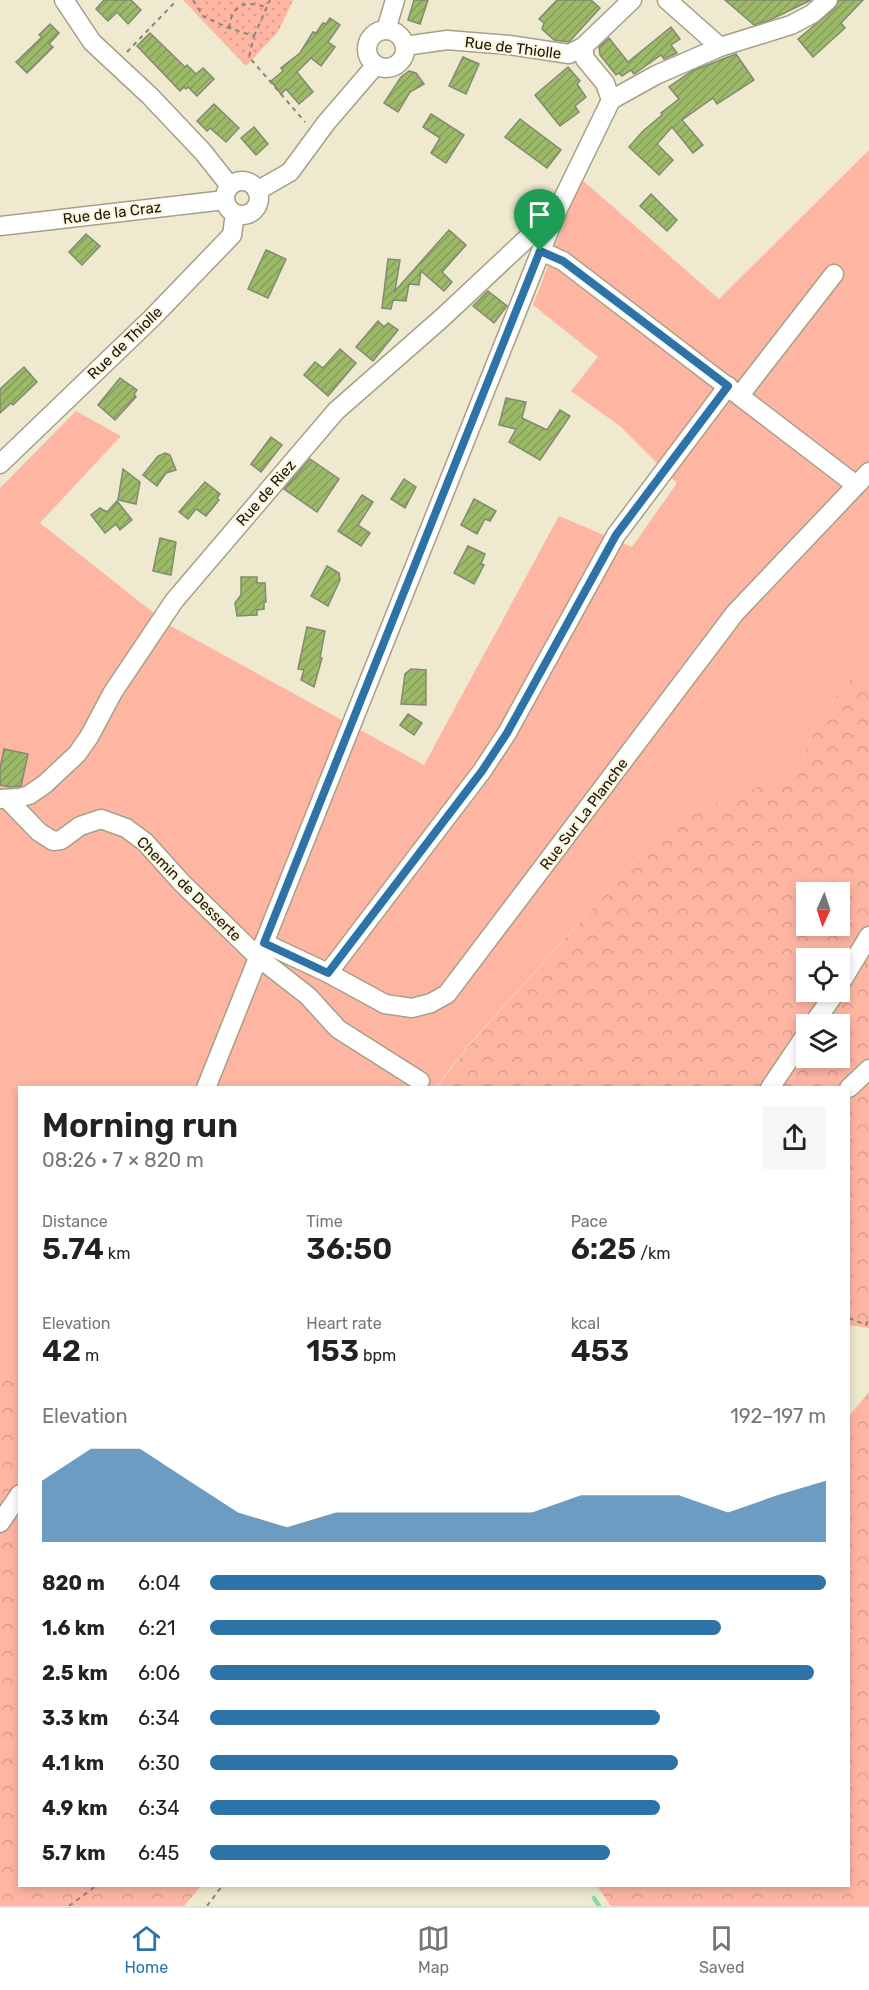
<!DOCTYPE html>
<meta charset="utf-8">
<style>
body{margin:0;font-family:Rubik,sans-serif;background:#f6f6f6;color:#222;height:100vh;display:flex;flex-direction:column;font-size:22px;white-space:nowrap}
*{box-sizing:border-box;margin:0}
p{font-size:20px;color:#767676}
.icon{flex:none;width:33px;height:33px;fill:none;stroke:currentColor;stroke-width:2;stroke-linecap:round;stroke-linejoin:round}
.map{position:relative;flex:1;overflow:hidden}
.drawer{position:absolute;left:18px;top:1086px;width:832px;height:801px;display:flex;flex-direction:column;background:#fff;border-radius:0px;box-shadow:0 3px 9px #0003}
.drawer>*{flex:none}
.needle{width:39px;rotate:183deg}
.fabs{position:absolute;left:796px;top:882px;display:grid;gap:12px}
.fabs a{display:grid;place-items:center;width:54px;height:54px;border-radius:0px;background:#fff;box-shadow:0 3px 9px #0003;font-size:30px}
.pin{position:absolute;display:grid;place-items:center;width:51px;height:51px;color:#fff;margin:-62px -26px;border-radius:50% 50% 50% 0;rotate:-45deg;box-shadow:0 0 6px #0007}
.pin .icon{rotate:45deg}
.round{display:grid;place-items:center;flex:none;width:63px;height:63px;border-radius:0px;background:#f6f6f6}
.overview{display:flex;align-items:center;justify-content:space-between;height:102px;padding:0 24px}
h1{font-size:33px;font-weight:600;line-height:45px}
.figures{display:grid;grid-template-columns:repeat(3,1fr);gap:9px;height:102px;padding:6px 24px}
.figures div{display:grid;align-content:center}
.figures b{font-size:30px;font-weight:600}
.figures small{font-size:16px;font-weight:400}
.figures p{font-size:16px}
.chart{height:168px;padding:12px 24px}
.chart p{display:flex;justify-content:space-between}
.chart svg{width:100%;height:108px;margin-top:6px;fill:#2e73a8;opacity:.7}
ul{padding:0 24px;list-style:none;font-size:20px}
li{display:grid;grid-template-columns:96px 72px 1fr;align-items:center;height:45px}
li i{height:15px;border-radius:8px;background:#2e73a8}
.tab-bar{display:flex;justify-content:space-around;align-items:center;height:84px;border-top:2px solid #e0e0e0;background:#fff;font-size:16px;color:#767676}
.tab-bar a{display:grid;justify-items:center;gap:3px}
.tab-bar .active{color:#2e73a8}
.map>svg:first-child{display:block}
.grass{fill:#feb6a3}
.forest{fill:url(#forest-crowns);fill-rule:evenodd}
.park{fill:url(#park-dots)}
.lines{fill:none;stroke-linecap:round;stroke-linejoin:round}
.stream{stroke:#84dba4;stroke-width:4.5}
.building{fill:url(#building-hatch);stroke:#818a74;stroke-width:1.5}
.minor-casing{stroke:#a6a088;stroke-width:21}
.path{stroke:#8a8675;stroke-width:2;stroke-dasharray:4.5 4.5;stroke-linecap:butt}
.minor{stroke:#fff;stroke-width:18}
.route-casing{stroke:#fff;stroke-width:12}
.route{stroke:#2e73a8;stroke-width:8}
.labels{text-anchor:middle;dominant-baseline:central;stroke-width:4.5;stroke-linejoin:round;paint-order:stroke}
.street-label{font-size:15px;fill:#18160e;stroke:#fdf6dd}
</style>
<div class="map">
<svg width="869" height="1906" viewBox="0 0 869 1906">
<defs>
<pattern id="forest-crowns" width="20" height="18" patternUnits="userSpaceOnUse" patternTransform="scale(1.5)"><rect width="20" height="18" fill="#feb6a3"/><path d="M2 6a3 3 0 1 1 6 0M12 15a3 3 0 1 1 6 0" fill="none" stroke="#d99c8b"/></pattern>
<pattern id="park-dots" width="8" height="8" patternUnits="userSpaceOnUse" patternTransform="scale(1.5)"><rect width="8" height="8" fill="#feb6a3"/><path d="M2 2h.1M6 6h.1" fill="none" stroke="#d99c8b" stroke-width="1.8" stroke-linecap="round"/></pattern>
<pattern id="building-hatch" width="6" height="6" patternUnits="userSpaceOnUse" patternTransform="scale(1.5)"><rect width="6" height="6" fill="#9cba67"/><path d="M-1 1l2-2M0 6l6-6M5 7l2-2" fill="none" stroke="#869f58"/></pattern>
</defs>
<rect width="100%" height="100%" fill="#efe9d0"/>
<polygon class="grass" points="869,150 869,674 855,674 818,717 798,771 670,822 472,1041 436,1087 20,1088 19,1368 0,1380 0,488 76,411 121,436 40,523 169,625 424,765 559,516 632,547 677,483 620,426 571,391 598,357 533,305 581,179 719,299"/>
<g class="forest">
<path d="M855 674H869V1328L849 1325V1088H436L472 1042 670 822 798 771 818 717ZM807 892H840V926H807ZM807 958H840V992H807ZM807 1024H840V1058H807Z"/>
<polygon points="19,1368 20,1886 201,1886 184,1906 0,1906 0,1380"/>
<polygon points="869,1392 869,1906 611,1906 597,1886 849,1886 849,1416"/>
</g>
<polygon class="park" points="183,0 293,0 278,32 246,66"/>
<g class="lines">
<polyline class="stream" points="594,1898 599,1906"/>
</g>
<g class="building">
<polygon points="104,0 131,0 141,10 128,24 117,12 108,21 96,9"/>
<polygon points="414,0 428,0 420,24 408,20"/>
<polygon points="557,0 591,0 600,8 569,42 554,40 542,29 544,23 539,19"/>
<polygon points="725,0 811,0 770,20 754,25"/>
<polygon points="839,0 863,0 841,23 845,28 813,57 798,39 835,8"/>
<polygon points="330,18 340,25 328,42 335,47 321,66 311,58 297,72 313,92 299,104 286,89 281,94 271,81 283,71 281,68 300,53 313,32 316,33 323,23 326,24"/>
<polygon points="50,24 59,33 49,44 53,47 27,73 16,62 42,37 39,35"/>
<polygon points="671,27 680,39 671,45 677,53 664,59 661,55 634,74 631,70 622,76 619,73 616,75 600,55 599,47 609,38 628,62"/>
<polygon points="150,33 185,67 187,65 196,74 203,68 214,79 197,96 188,87 186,89 184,87 180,91 137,46"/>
<polygon points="736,54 754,80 717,104 713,98 682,120 703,145 693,153 672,127 657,144 673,160 659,175 629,147 643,131 662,115 661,113 679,99 669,87 692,71"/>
<polygon points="463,57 479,64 466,94 449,86"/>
<polygon points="568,67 580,81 577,84 586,97 575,106 579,112 560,126 535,95"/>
<polygon points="409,71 416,73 424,84 410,92 398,112 384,103 401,77"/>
<polygon points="214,104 239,128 226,142 210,128 207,131 197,121"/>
<polygon points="431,114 464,135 446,163 431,153 440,138 423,127"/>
<polygon points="520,119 561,150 547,168 505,137"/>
<polygon points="254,127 268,144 256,155 241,138"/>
<polygon points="651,194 677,220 667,231 640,206"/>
<polygon points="449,230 466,245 442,272 452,282 444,291 421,271 419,285 409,284 406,301 393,300 391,309 382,308 388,259 400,260 395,291"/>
<polygon points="86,234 100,246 82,265 69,252"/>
<polygon points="266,250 286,259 268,298 248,289"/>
<polygon points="488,291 507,306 494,323 473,306"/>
<polygon points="378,321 384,327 388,323 398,330 373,361 356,347"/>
<polygon points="340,349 356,363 328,396 304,375 315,362 323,368"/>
<polygon points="24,367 37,382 13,405 11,403 0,413 0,389"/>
<polygon points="120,378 137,390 134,394 136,397 115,420 98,405"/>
<polygon points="506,398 526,402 522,418 547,430 560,410 570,416 540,460 509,442 516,429 499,425"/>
<polygon points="271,437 282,445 261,472 251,464"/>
<polygon points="165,453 170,455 176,470 166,473 157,486 143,475 158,456"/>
<polygon points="310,459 339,479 317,512 284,489"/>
<polygon points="123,469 140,482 136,504 118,500"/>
<polygon points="404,479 416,487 405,508 391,499"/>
<polygon points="205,482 220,494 217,498 219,500 206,516 196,509 188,519 179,512"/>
<polygon points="362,495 373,502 358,525 370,533 361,546 338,531"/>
<polygon points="474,499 496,511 490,521 485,519 477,534 461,525"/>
<polygon points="117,501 132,520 120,530 116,524 105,533 91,515 100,508 107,512"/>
<polygon points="160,538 176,542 171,575 153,571"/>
<polygon points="468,546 485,554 481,564 484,565 474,584 454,573"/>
<polygon points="327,566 339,573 340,580 328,606 311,596"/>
<polygon points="241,577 257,577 257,583 265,583 266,602 264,602 264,609 257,610 257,615 237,616 235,603 241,595"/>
<polygon points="307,627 325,631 320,658 322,658 314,687 301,680 304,670 298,669"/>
<polygon points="411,669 426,670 426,705 401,704 405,674"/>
<polygon points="408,714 422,723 414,735 400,725"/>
<polygon points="4,749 28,754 21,786 10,787 0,785 0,769"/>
</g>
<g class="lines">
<defs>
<g id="minor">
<polyline points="64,0 92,42 150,96 203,152 230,186"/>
<polyline points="667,0 720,47"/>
<circle cx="386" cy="49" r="19"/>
<polyline points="386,30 395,0"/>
<polyline points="405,46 447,40 509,45 569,54 583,47 632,0"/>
<polyline points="583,47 585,59 605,83 611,100"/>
<circle cx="242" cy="198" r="17"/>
<polyline points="257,191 290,172 326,123 375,66"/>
<polyline points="0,226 225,200"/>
<polyline points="541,251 563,261 856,485"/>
<polyline points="740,395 834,274"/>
<polyline points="0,464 153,317 232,235 235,214"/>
<polyline points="0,799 19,798 29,795 45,784 77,754 89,737 113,692 174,601 336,411 442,318 553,214"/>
<polyline points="8,800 39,832 53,841 61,840 80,826 101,819 126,828 145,842 182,883 258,957 308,996 338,1029 420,1081"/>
<polyline points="264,943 328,973 385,1004 412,1008 431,1003 447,994 735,613 869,472"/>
<polyline points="328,973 482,771 507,733 616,535 728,386"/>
<polyline points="840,984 869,936"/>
<polyline points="813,1024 836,992"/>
<polyline points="206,1088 541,251 558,209 611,100 656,75 720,47 791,25 812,14 828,0"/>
<polyline points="770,1088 807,1033"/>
<polyline points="849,1088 869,1069"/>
<polyline points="0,1523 20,1494"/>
</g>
</defs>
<use href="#minor" class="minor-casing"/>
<g class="path">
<polyline points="193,0 203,16 226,27 254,36 249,57 305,122"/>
<path d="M229 28C232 3 246 0 268 8"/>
<polyline points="254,36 270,0"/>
<polyline points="127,52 177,0"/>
<polyline points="849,1318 866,1325 869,1318"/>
<polyline points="69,1906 96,1886"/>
<polyline points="207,1906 222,1886"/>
</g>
<use href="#minor" class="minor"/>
</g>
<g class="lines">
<defs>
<polygon id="route" points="540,251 563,261 728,386 616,535 507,733 482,771 328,973 264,943"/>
</defs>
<use href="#route" class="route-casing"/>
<use href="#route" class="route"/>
</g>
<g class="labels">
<g class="street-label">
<text transform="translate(513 48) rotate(7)">Rue de Thiolle</text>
<text transform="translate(112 213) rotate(-7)">Rue de la Craz</text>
<text transform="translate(125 343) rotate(-44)">Rue de Thiolle</text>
<text transform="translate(266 493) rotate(-49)">Rue de Riez</text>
<text transform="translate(584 814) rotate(-53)">Rue Sur La Planche</text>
<text transform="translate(189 889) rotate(45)">Chemin de Desserte</text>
</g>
</g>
</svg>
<div class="fabs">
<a><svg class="needle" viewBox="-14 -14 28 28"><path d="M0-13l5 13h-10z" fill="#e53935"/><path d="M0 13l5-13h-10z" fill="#767676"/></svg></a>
<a><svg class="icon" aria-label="locate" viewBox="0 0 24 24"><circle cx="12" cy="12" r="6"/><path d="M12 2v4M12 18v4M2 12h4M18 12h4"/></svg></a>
<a><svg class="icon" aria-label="layers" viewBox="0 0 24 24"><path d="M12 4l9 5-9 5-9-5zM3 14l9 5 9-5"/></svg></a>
</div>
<div class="pin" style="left:540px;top:251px;background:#1e9e55"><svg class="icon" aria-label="arrive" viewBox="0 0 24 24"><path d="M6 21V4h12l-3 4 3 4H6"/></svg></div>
<section class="drawer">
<div class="overview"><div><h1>Morning run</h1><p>08:26 · 7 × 820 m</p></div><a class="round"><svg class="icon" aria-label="share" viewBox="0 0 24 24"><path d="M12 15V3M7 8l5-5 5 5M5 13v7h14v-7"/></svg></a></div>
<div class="figures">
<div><p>Distance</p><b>5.74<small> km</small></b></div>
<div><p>Time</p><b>36:50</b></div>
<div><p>Pace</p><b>6:25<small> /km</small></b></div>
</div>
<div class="figures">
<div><p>Elevation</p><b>42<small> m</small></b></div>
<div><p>Heart rate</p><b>153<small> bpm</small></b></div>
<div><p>kcal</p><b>453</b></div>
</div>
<div class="chart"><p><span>Elevation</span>192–197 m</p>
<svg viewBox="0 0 160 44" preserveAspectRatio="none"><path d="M0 44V19L10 6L20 6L30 19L40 32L50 38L60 32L70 32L80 32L90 32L100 32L110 25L120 25L130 25L140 32L150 25L160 19V44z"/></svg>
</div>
<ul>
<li><b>820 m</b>6:04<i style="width:100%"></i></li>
<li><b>1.6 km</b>6:21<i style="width:83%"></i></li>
<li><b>2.5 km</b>6:06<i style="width:98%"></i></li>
<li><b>3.3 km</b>6:34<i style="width:73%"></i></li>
<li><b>4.1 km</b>6:30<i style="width:76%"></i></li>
<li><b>4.9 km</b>6:34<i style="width:73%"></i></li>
<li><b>5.7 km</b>6:45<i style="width:65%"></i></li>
</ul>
</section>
</div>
<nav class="tab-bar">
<a class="active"><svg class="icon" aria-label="home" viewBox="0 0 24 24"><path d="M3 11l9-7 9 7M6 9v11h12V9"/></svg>Home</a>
<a><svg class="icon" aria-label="map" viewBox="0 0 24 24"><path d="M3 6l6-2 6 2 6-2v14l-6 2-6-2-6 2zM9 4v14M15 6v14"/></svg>Map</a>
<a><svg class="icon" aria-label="saved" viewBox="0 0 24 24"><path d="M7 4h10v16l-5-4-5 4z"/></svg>Saved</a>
</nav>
